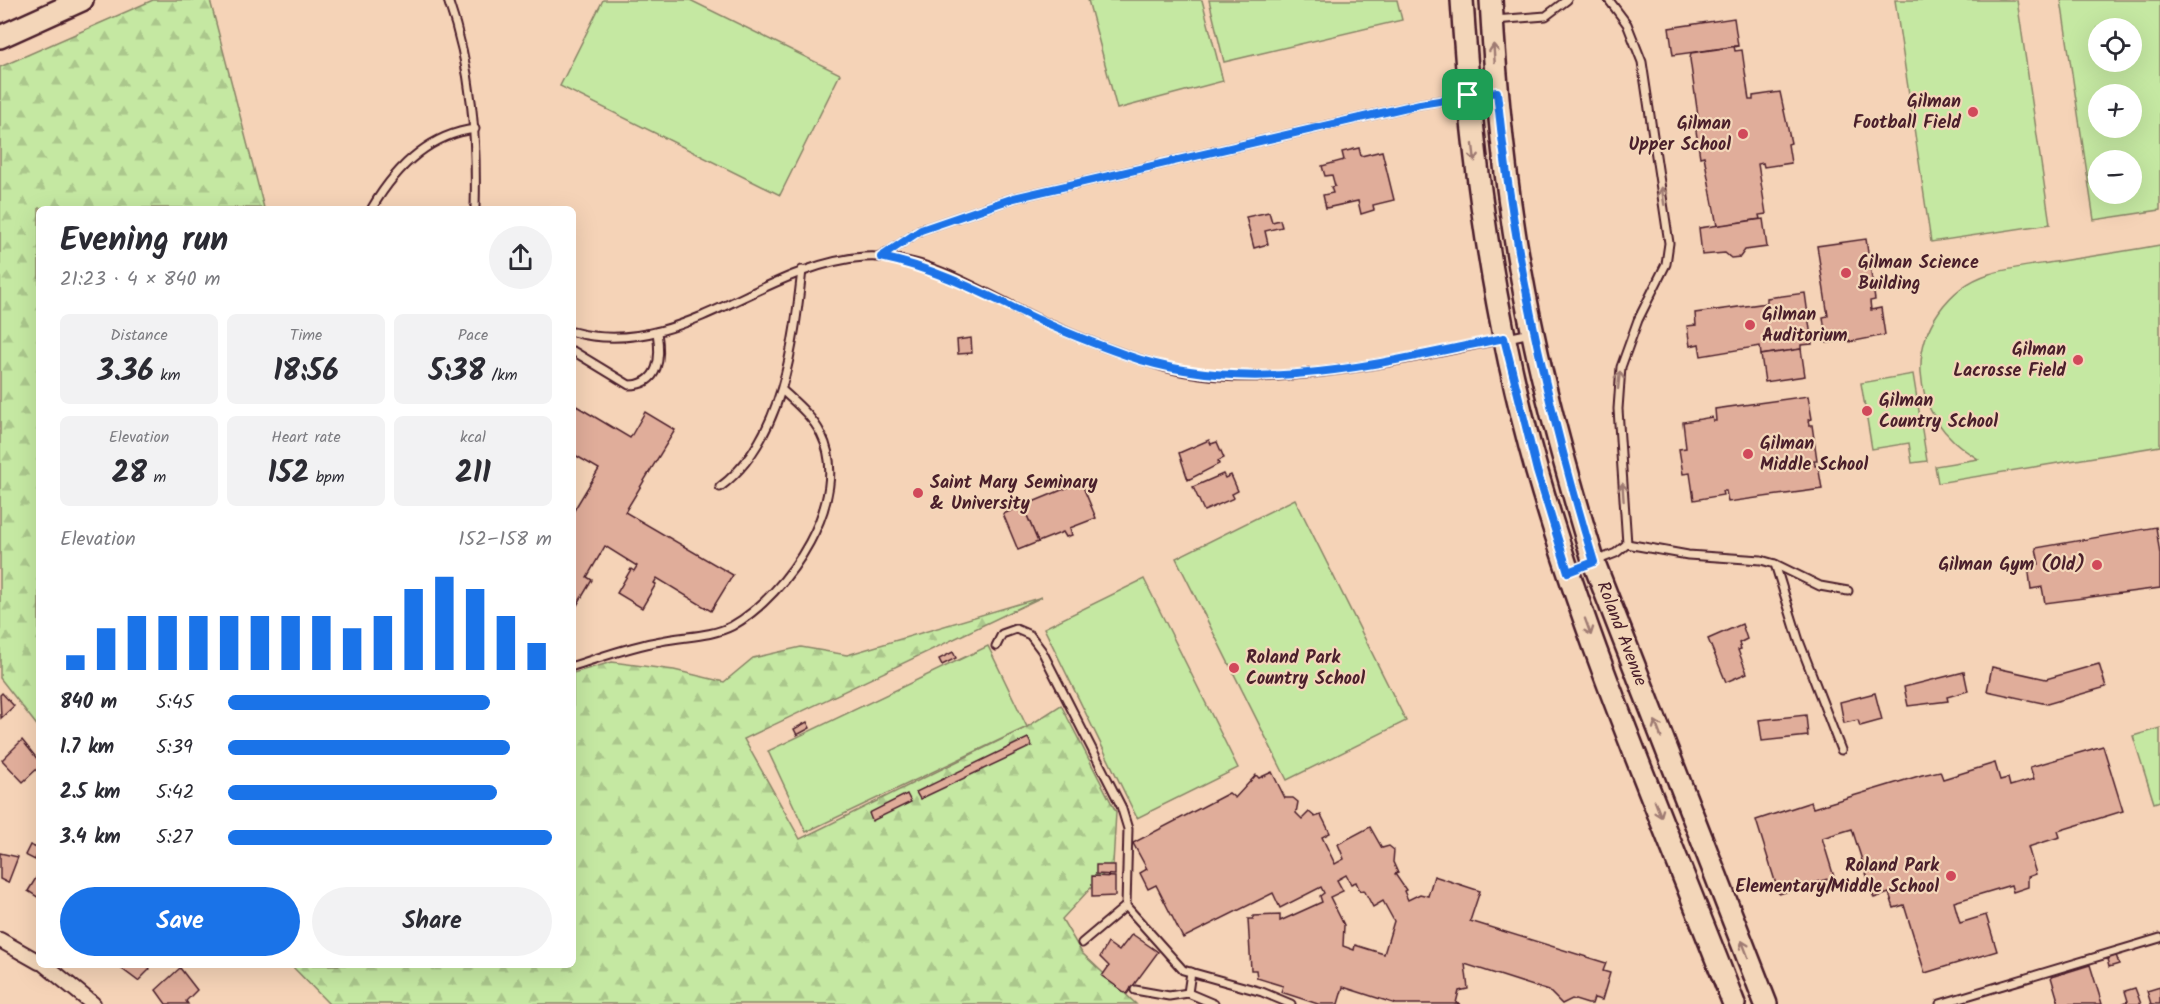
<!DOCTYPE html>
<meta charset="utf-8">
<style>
body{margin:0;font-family:Kalam,sans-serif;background:#f2f2f3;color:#2b2b33;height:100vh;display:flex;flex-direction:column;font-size:22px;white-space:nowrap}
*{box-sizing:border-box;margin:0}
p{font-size:20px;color:#7c7c81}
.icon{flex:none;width:33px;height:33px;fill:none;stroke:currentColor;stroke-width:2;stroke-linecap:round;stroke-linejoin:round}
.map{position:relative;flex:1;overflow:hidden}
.sheet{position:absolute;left:36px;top:206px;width:540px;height:762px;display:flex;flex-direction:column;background:#fff;border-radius:9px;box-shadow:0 6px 24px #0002}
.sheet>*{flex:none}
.buttons{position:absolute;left:2088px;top:18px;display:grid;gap:12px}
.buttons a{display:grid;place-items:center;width:54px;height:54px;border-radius:50%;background:#fff;box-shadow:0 6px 24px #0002;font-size:30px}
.pin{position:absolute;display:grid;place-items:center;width:51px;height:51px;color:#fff;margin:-26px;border-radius:12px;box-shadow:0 3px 9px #0006}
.round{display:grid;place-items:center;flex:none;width:63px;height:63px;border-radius:32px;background:#f2f2f3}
.head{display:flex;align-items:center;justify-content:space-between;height:102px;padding:0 24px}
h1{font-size:33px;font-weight:800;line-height:45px}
.metrics{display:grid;grid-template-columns:repeat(3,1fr);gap:9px;height:102px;padding:6px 24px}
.metrics div{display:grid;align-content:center;border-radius:9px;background:#f2f2f3;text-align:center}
.metrics b{font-size:30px;font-weight:800}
.metrics small{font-size:16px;font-weight:400}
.metrics p{font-size:16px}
.chart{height:168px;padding:12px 24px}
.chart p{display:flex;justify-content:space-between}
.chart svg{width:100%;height:108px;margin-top:6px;stroke:#1a73e8;stroke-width:6}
.action{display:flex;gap:12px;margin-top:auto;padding:12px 24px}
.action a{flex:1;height:69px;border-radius:36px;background:#1a73e8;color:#fff;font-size:24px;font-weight:800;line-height:69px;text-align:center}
.action a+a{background:#f2f2f3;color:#2b2b33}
ul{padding:0 24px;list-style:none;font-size:20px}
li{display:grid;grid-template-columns:96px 72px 1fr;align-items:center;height:45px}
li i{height:15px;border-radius:8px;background:#1a73e8}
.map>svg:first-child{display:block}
.forest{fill:url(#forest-firs);stroke:#888466;stroke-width:1.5}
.park{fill:#c5e8a2;stroke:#888466;stroke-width:1.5;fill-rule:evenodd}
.building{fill:#e0ad9a;stroke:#4a1f2b;stroke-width:1.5;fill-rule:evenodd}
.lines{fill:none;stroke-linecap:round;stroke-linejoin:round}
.service-casing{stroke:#4a1f2b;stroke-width:11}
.minor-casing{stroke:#4a1f2b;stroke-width:18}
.primary-casing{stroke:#4a1f2b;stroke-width:26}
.service{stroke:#f3d6b9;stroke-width:7}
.minor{stroke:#f3d6b9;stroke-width:14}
.primary{stroke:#f3d6b9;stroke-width:21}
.oneway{stroke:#9e7a72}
.route-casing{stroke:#fff;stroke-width:12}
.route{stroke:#1a73e8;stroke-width:8}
.poi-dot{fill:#d1495b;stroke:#f3d6b9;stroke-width:2}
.labels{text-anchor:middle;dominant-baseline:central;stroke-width:4.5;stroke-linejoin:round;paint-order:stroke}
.poi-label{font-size:18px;font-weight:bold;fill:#4a1f2b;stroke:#f3d6b9;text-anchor:start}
.street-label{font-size:18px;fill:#4a1f2b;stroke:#f3d6b9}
</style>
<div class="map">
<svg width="2160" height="1004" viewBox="0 0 2160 1004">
<defs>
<pattern id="forest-firs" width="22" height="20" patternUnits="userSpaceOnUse" patternTransform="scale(1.5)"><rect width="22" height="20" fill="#c5e8a2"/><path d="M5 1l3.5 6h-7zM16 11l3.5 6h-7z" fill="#abc78c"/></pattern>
</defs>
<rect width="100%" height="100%" fill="#f5d3b7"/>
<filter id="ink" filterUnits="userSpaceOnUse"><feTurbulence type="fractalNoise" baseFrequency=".0167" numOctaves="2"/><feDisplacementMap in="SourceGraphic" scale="12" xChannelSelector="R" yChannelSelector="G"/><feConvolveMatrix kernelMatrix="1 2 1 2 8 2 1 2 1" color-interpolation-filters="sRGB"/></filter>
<g filter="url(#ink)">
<g class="forest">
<polygon points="153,0 210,0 264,208 39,208 39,728 0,678 0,67"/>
<polygon points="1042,597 744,739 800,839 1027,727 1061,705 1116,812 1113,864 1062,919 1082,953 1136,1004 329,1004 291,965 573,964 573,673 612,662 674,670 724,682 753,658 801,647 847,655"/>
</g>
<g class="park">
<polygon points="603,0 690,0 840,74 780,195 560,86"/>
<polygon points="1088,0 1202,0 1223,81 1117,109"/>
<polygon points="1209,0 1397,0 1402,20 1224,62"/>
<polygon points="1895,0 2017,0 2050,224 1931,242"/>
<path d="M2061 0H2160V210L2094 220ZM2098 28H2132V62H2098ZM2098 94H2132V128H2098ZM2098 160H2132V194H2098Z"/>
<path d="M2160 245V446L1938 483 1935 466 1978 459C1945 439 1923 412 1921 372 1919 329 1948 287 1989 274 2012 267 2037 265 2061 261 2094 256 2127 251 2160 245Z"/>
<polygon points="1913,374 1927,461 1912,463 1909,443 1872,449 1861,383"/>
<polygon points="1295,499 1406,721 1287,780 1176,558"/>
<polygon points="1144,579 1238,768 1137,818 1044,628"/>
<polygon points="988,646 1027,727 806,832 768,751"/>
<polygon points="2160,728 2160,801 2154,803 2133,736"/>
</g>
<g class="building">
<polygon points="1734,18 1738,46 1673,55 1669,28"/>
<polygon points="1734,46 1735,51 1742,50 1749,100 1753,100 1753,96 1780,92 1791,143 1788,144 1791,163 1764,167 1763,163 1758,164 1766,214 1759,215 1760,219 1717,226 1704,156 1700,157 1695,124 1699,123 1690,59 1691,53 1738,46"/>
<polygon points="1359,148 1361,156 1382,151 1394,200 1373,205 1374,210 1361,214 1358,201 1326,208 1323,195 1333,193 1331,187 1335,186 1332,175 1325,176 1322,166 1344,160 1342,152"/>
<polygon points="1269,212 1272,222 1280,220 1282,227 1265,231 1268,244 1254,248 1246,217"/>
<polygon points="1763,219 1767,247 1745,250 1740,257 1731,258 1725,253 1702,255 1699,228"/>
<polygon points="1866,239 1875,300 1870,301 1871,310 1881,308 1885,335 1850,342 1849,340 1827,343 1823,317 1828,316 1817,246"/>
<polygon points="1805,293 1812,344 1801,345 1801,349 1761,355 1760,346 1701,356 1699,344 1690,346 1687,326 1696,325 1695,313 1767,303 1767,298"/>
<polygon points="971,338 972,353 958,354 957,340"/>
<polygon points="1801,349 1805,376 1765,382 1761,355"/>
<polygon points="1808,396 1812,419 1808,420 1809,425 1812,425 1817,460 1814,460 1815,466 1818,465 1822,489 1728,502 1726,491 1722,491 1723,495 1694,500 1690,473 1683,474 1679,449 1686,448 1683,422 1712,417 1713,421 1716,421 1715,409"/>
<polygon points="573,404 630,438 645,412 675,430 625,512 733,575 711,611 657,578 654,583 656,584 642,608 617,593 631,569 634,571 637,566 605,546 587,577 592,580 573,612 573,512 599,469 573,454"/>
<polygon points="1209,440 1211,444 1217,442 1224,458 1218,461 1219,464 1188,480 1179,453"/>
<polygon points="1223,474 1225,478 1231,475 1238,491 1232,494 1234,498 1204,511 1193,487"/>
<polygon points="1081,482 1096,518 1070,528 1072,535 1066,537 1063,532 1038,542 1023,506"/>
<polygon points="1023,506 1038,542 1018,550 1003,514"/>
<polygon points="2156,527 2160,555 2160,588 2045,603 2042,587 2031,589 2028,565 2039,564 2036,548"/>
<polygon points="1742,624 1747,639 1739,643 1741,649 1738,650 1747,673 1726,682 1708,639"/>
<polygon points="953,652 956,658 942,665 939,659"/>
<polygon points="2099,664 2106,687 2047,704 1987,691 1992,667 2046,679"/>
<polygon points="1964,672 1968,691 1947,697 1948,701 1908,706 1904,687"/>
<polygon points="2,693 14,706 1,718 0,695"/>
<polygon points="1875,693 1882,720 1860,726 1858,720 1844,723 1840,702"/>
<polygon points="1806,715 1808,736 1762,741 1759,720"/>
<polygon points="807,722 810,728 797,735 794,729"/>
<polygon points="1028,738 1032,746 920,799 916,792"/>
<polygon points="22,740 39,761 39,767 23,782 2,760"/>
<polygon points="2103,746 2123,811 2058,831 2060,837 2028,847 2036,874 2028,877 2028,887 2013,892 2011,885 1954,902 1960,923 1986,915 1997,951 1925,973 1904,905 1894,908 1889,893 1874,898 1852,829 1822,838 1834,877 1779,894 1756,820 1811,802 1813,808 1922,775 1940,771 1943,779 1995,763 2000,780 2008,778 2010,786 2034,779 2030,767"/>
<path d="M1272 772 1285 798H1293L1298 802 1296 813 1302 819 1309 812 1315 817 1321 815 1330 833 1322 837 1335 864 1344 859 1338 844 1370 827 1382 848 1389 846 1394 850 1393 862 1398 873 1395 874 1406 890 1404 891 1408 900 1420 894 1428 896 1434 876 1480 891 1470 921 1606 963 1603 971 1610 973 1602 1000 1594 998 1592 1004H1588L1572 999 1562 1004 1549 991 1465 964 1468 989 1459 991 1456 1003 1460 1004H1396L1343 987 1338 1004H1318L1281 992 1283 986 1257 978 1256 970H1251L1248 919H1253V916L1280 915V921L1322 902 1320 896 1324 893 1321 887 1280 908 1273 893 1183 938 1156 885 1148 889 1140 873 1147 869 1133 843 1229 793 1235 798 1256 775 1259 778ZM1346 875 1351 884 1356 882 1360 891 1364 890 1373 907 1383 901 1394 921 1384 954 1355 945 1354 950 1343 946 1344 925 1330 897 1343 891 1337 880Z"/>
<polygon points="907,794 911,802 872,821 869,813"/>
<polygon points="30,845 39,849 35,860 25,855"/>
<polygon points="0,853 18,857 8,883 0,879"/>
<polygon points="1096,865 1115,865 1115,875 1096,874"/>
<polygon points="39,873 39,898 28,891"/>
<polygon points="1092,876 1115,877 1115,896 1092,897"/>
<polygon points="1132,934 1158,952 1127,994 1102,976 1109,966 1100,957 1108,943 1119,951"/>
<polygon points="2116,955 2119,964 2109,967 2107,959"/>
<polygon points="147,964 150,969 138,981 118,966"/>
<polygon points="2090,965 2102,1004 2059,1004 2051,977"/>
<polygon points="180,968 197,990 186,1001 188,1004 166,1004 156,990"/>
<polygon points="2160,987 2160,1004 2151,1004 2147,991"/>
<polygon points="2135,988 2141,1004 2122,1004 2128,1001 2125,991"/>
</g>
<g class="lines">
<defs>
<g id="service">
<path d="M448 0C472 69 477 136 475 208"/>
<polyline points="1494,20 1546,16 1567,0"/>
<path d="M372 208C395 169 428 135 475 129"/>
<polyline points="881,257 921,230 1014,198 1420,104 1495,92"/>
<path d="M573 332C679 361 763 264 864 257 927 253 988 296 1042 321 1081 339 1123 355 1164 367 1266 396 1428 354 1531 333"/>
<path d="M573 351 629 385C660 385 661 357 657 332"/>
<path d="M720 487C783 440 794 343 802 270"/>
<polyline points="1627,544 1688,555 1761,560 1775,564 1820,586 1848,591"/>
<polyline points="1775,564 1799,641 1841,750"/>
<polyline points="1570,571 1616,553 1627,544 1618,409 1621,367 1638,320 1666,264 1669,243 1642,62 1627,24 1609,0"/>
<polyline points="996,646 1002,634 1016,629 1030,635 1042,651 1121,806 1128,829 1126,906 1183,970 1262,992 1291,1004"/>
<path d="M573 666C602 657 631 646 661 641 683 636 711 637 732 626 787 595 854 498 821 434 812 416 796 403 782 390"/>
<polyline points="1082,943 1126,906"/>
<polyline points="1135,990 1169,996 1188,993 1214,1004"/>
<polyline points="1188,993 1191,972"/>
<polyline points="1940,1004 2160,938"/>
</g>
<g id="minor">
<polyline points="0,940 39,962"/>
<polyline points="44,964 93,1004"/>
</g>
<g id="primary">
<path d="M1462 0C1472 160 1493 317 1537 472 1589 653 1666 828 1734 1004"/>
<path d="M1491 0C1497 112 1509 224 1533 334 1549 411 1571 487 1594 563L1766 1004"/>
<polyline points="0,37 82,0"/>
</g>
</defs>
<use href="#service" class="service-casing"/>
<use href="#minor" class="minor-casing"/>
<use href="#primary" class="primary-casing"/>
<use href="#service" class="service"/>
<use href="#minor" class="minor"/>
<use href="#primary" class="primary"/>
</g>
<defs><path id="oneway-shaft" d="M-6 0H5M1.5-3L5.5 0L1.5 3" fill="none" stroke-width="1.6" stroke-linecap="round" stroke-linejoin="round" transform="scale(1.5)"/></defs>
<g class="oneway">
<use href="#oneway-shaft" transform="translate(1494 53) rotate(-94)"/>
<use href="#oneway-shaft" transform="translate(1474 153) rotate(83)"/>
<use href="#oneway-shaft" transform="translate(1663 196) rotate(-98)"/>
<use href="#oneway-shaft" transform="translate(1619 380) rotate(-84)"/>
<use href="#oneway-shaft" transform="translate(1623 492) rotate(-94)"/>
<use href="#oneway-shaft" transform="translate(1588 627) rotate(70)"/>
<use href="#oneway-shaft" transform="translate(1658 729) rotate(-111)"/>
<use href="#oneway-shaft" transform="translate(1658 809) rotate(69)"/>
<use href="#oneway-shaft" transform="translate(1745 949) rotate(-111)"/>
</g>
</g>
<g class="lines" filter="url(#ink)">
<defs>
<path id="route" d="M1497 92C1513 253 1547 408 1594 562L1568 572 1537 471 1504 338C1381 363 1248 399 1126 355 1098 345 1069 334 1041 321 988 296 939 269 881 257L921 230 1014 198 1420 104Z"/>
</defs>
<use href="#route" class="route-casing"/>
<use href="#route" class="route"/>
</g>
<g class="poi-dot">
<circle cx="1973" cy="112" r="6"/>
<circle cx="1743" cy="134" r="6"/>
<circle cx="1846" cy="273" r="6"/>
<circle cx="1750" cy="325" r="6"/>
<circle cx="2078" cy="360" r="6"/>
<circle cx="1867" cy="411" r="6"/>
<circle cx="1748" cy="454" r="6"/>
<circle cx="918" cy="493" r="6"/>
<circle cx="2097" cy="565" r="6"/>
<circle cx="1234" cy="668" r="6"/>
<circle cx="1951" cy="876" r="6"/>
</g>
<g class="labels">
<g class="poi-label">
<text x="1961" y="102" text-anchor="end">Gilman<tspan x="1961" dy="21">Football Field</tspan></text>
<text x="1731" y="124" text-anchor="end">Gilman<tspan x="1731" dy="21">Upper School</tspan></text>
<text x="1858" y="263">Gilman Science<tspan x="1858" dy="21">Building</tspan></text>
<text x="1762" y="315">Gilman<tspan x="1762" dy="21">Auditorium</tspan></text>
<text x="2066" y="350" text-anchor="end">Gilman<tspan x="2066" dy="21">Lacrosse Field</tspan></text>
<text x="1879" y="401">Gilman<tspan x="1879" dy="21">Country School</tspan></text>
<text x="1760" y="444">Gilman<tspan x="1760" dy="21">Middle School</tspan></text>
<text x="930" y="483">Saint Mary Seminary<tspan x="930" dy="21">&amp; University</tspan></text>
<text x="2085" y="565" text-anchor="end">Gilman Gym (Old)</text>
<text x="1246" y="658">Roland Park<tspan x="1246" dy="21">Country School</tspan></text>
<text x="1939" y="866" text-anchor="end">Roland Park<tspan x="1939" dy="21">Elementary/Middle School</tspan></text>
</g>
<g class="street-label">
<text transform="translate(1621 634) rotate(69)">Roland Avenue</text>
</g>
</g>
</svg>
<div class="buttons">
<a><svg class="icon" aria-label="locate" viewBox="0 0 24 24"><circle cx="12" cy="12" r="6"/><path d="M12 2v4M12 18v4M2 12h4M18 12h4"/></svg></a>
<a>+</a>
<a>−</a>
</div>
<div class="pin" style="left:1468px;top:95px;background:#1e9e55"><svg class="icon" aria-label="arrive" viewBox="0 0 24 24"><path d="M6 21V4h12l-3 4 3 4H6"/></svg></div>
<section class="sheet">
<div class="head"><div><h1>Evening run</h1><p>21:23 · 4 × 840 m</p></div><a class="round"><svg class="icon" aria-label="share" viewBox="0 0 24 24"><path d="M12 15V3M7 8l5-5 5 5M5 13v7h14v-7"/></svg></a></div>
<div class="metrics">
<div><p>Distance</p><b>3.36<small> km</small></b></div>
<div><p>Time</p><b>18:56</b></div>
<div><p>Pace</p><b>5:38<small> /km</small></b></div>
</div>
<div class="metrics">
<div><p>Elevation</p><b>28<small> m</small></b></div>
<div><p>Heart rate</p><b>152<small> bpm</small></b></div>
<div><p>kcal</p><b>211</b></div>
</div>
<div class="chart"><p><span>Elevation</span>152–158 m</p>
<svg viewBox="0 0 160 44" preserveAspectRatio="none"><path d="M5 44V38M15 44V27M25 44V22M35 44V22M45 44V22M55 44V22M65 44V22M75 44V22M85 44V22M95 44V27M105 44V22M115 44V11M125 44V6M135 44V11M145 44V22M155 44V33"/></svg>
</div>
<ul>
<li><b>840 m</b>5:45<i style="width:81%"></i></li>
<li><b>1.7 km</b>5:39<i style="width:87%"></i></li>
<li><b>2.5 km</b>5:42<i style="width:83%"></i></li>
<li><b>3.4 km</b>5:27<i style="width:100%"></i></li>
</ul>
<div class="action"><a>Save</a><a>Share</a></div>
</section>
</div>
